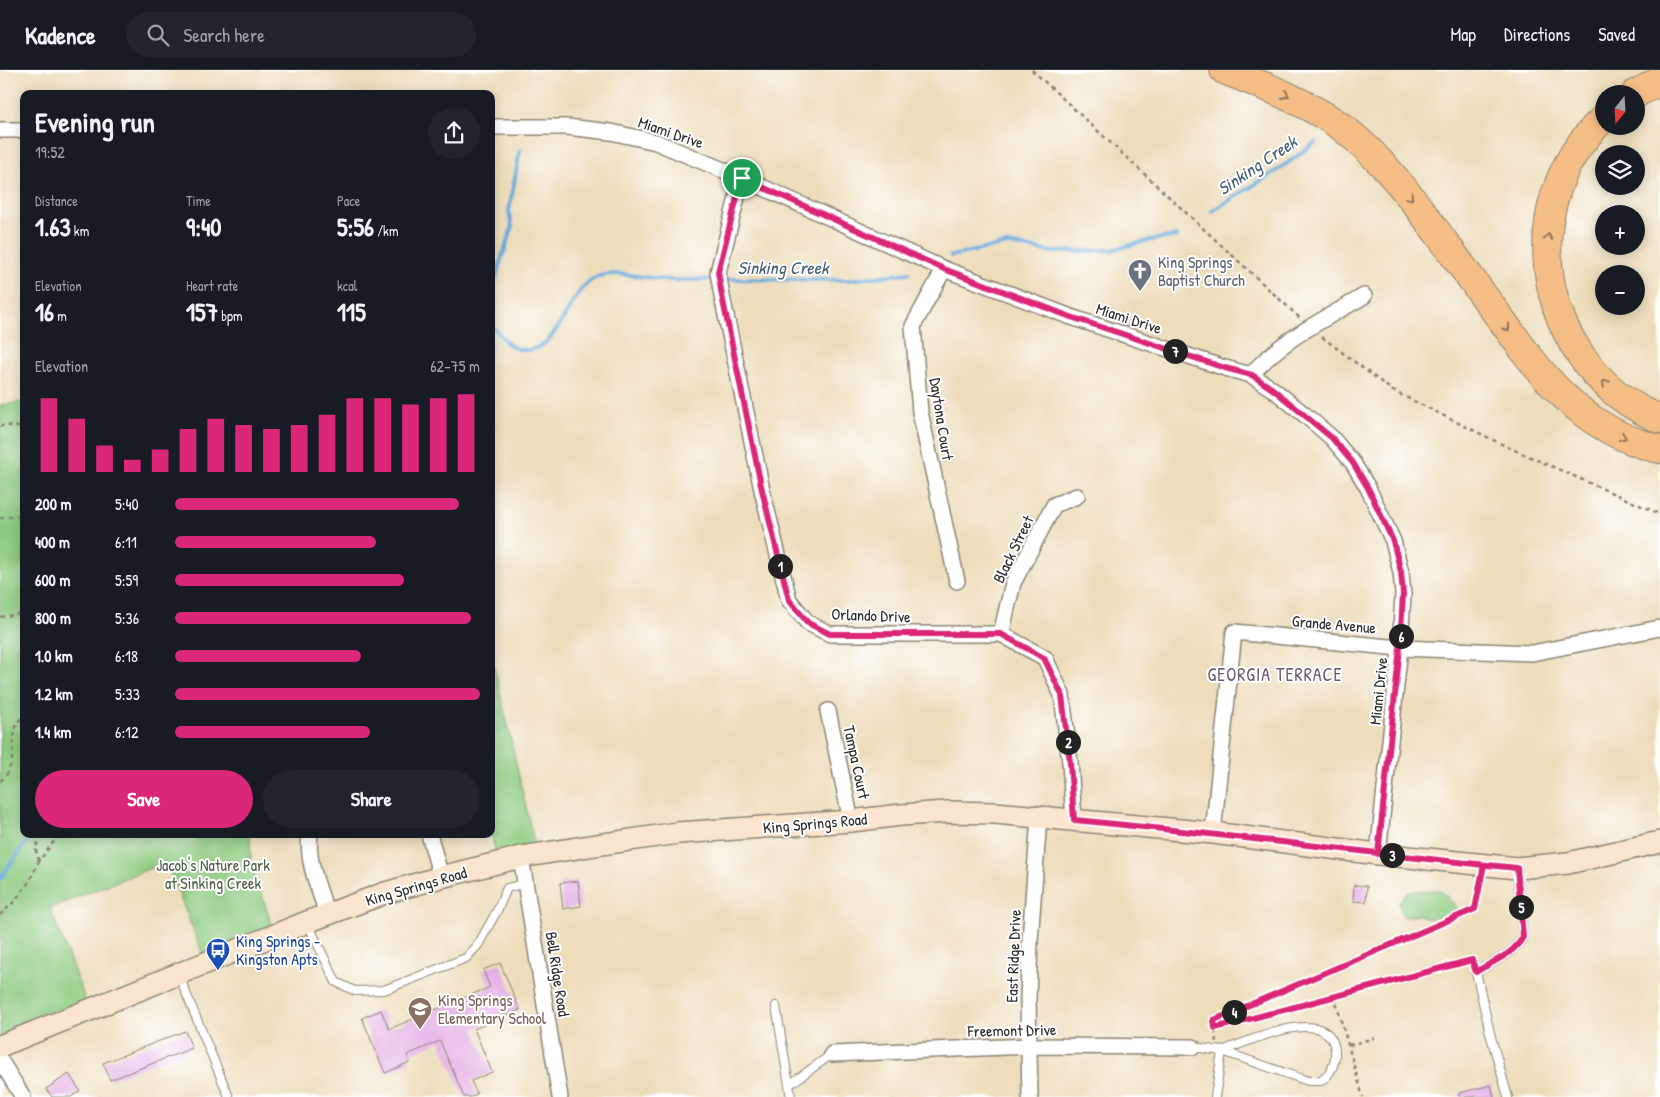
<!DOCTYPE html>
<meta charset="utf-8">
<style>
body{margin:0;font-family:"Patrick Hand",sans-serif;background:#20242c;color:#f1f3f6;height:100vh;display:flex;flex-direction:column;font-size:19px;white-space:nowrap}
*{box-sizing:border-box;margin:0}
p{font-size:16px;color:#9ea1a6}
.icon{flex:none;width:28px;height:28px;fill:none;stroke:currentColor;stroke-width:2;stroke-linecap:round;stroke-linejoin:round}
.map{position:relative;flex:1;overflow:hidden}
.side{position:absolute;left:20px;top:20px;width:475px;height:748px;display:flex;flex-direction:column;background:#171b24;border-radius:10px;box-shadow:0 2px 12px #0003}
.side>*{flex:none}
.needle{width:32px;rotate:198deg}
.fabs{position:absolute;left:1595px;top:15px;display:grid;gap:10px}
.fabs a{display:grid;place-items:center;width:50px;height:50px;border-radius:50%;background:#171b24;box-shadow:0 2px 12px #0003;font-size:25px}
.pin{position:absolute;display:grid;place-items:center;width:42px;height:42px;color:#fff;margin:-21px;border:2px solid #fff;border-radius:50%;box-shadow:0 1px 5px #0007}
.km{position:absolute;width:25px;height:25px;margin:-12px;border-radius:50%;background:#222;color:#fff;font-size:14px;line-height:25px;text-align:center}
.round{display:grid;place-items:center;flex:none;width:52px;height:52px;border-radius:26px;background:#20242c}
.head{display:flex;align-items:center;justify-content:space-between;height:85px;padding:0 15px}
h1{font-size:28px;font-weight:800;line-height:38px}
.metrics{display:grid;grid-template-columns:repeat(3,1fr);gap:8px;height:85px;padding:5px 15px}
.metrics div{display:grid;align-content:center}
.metrics b{font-size:25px;font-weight:800}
.metrics small{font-size:14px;font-weight:400}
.metrics p{font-size:14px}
.chart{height:140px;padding:10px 15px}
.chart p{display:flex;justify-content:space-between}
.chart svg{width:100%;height:90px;margin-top:5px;stroke:#db2777;stroke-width:6}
.action{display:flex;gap:10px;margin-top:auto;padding:10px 15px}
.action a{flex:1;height:58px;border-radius:30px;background:#db2777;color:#fff;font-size:20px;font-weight:800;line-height:58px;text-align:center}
.action a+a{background:#20242c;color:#f1f3f6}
ul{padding:0 15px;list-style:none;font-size:16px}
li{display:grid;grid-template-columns:80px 60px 1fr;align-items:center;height:38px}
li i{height:12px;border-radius:6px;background:#db2777}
header{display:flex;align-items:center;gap:30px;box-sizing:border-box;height:70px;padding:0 25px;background:#171b24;border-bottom:1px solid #363941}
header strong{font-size:24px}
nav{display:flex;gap:28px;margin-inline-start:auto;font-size:18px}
.search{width:350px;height:45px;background:#20242c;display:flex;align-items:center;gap:12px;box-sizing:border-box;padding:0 18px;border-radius:28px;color:#9ea1a6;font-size:19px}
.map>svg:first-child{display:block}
.green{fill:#8dca7f;stroke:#5c7a55}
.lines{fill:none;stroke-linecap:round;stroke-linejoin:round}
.stream{stroke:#66a9db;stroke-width:4}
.building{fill:#e3abe5}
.lane-casing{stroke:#8c8473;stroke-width:10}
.street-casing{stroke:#8c8473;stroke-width:18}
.secondary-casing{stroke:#8c8473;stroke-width:24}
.highway-casing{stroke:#8c8473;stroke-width:30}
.path{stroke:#8c8473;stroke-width:2.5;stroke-dasharray:4 4;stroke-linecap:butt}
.lane{stroke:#fff;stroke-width:8}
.street{stroke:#fff;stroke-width:15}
.secondary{stroke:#fbe5cf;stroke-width:21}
.highway{stroke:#f5be86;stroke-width:28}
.oneway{stroke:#907458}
.route-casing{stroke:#fff;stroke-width:10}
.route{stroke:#db2777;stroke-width:6}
.labels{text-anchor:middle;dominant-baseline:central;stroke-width:4;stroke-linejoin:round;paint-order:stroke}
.street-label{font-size:16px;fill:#2b2b2b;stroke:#fff}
.worship-label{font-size:16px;fill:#5b616d;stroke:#fff;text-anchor:start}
.park-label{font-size:16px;fill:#4d6348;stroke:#fff}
.transit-label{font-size:16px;fill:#164399;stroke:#fff;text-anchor:start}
.education-label{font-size:16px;fill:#785e54;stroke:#fff;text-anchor:start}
.water-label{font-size:18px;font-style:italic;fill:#435d71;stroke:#fff}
.neighbourhood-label{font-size:18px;letter-spacing:1px;fill:#6b586c;stroke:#fff}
</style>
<header>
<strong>Kadence</strong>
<div class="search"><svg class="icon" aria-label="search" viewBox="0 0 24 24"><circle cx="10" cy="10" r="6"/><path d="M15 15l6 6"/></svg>Search here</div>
<nav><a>Map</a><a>Directions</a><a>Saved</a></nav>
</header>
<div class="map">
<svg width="1660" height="1027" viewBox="0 0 1660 1027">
<rect width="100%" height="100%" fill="#fff"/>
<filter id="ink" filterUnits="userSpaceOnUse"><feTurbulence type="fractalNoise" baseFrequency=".02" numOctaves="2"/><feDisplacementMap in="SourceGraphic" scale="10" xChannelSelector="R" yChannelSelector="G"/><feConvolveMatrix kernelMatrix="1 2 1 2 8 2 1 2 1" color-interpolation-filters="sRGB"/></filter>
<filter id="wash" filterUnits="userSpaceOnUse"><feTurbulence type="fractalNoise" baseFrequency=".0096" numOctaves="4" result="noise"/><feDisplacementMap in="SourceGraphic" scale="20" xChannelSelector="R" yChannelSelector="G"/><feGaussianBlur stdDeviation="1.12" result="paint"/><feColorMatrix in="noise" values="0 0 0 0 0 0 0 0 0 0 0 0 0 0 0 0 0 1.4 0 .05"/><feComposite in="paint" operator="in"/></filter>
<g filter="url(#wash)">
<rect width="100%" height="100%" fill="#edddbb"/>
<g class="green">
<polygon points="24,332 24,764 250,764 251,795 276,865 206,892 166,792 50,838 86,932 0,967 0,335"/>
<polygon points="491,582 535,777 496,785 491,761"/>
<polygon points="1440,820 1458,838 1455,843 1427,849 1419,845 1404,847 1398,833 1408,821"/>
</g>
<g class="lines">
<g class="stream">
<polyline points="1212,141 1278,100 1316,72"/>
<polyline points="951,186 1007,174 1053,182 1112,180 1150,170 1177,166"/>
<polyline points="722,209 848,210 909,203"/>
<polyline points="491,225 501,190 512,158 509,141 520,80"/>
<path d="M491 256C499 261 504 273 513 277 560 297 565 215 600 206 623 200 649 210 673 210 687 211 701 209 715 209"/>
<polyline points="0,809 32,764"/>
</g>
</g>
<g id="blocks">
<g class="building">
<polygon points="578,811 581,836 563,839 560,813"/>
<polygon points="1354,815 1367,816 1366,832 1353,831"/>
<polygon points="500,893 520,940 474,959 492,1002 471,1011 477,1024 471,1027 464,1027 440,971 407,985 410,992 385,1003 362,948 381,940 389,959 490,917 483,900"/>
<polygon points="185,961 192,978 110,1010 103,993"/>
<polygon points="69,1004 80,1021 71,1027 52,1027 46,1019"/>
<polygon points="1491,1015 1494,1027 1460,1027 1459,1023"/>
</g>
</g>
</g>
<g filter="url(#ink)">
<use href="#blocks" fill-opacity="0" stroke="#8c8473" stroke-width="1"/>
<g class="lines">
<defs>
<g id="lane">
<polyline points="307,852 336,912 355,921 384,920 466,888 478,875 498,839 507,818 526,813"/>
<polyline points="179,906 229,1027"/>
<polyline points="776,936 791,1027"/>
<path d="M1193 977 1222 981 1308 1011H1321C1331 1004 1336 993 1335 981 1331 932 1247 972 1222 981L1215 1027"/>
<polyline points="789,1015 832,984"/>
<path d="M1508 1027 1491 967 1476 902C1493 891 1513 885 1523 867L1517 800"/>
</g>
<g id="street">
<polyline points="491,57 567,57 611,62 656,72 742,108 944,199 1071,247 1225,298 1251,305 1274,320 1305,345 1332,368 1353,393 1368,418 1393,471 1401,502 1403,524 1400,578 1378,784"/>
<polyline points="0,60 24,60"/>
<polyline points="742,108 718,202 722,226 762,420 789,530 808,553 830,564 1001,564 1045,588 1062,625 1070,693 1074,750"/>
<polyline points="944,199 913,256 920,342 957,511"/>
<path d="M1251 305C1280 270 1325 249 1364 226"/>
<polyline points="1001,564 1013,513 1054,435 1077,426"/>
<polyline points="828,641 851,751"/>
<polyline points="1213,763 1234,562 1400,578 1532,583 1660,558"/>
<path d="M310 764C306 791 319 818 327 844"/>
<polyline points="429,764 441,807"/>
<polyline points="521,787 560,1027"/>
<polyline points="832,984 1030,976 1193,977"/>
<polyline points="0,990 23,1027"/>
<polyline points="1030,1027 1028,930 1030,871 1039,747"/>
</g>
<polyline id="secondary" points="0,976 307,852 385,823 441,807 521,787 596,775 678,763 851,751 901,745 948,742 995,743 1213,763 1378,784 1517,798 1568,793 1660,772"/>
<g id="highway">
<path d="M1224 0C1265 16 1307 32 1343 58 1385 90 1417 135 1448 177 1475 214 1502 251 1529 287 1563 331 1604 367 1660 379"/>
<polyline points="1635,24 1660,11"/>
<path d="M1604 48C1507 136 1540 300 1660 349"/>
</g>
</defs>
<use href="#lane" class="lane-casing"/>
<use href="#street" class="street-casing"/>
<use href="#secondary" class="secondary-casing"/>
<use href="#highway" class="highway-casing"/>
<g class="path">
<polyline points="1032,0 1301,249"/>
<polyline points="1322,267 1393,321 1510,378 1660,444"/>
<polyline points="0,357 4,355 24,358"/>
<polyline points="0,448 24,445"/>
<polyline points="0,547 24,543"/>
<path d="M0 711C18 698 10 671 17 654 19 650 22 647 24 644"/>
<polyline points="39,791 35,777 44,764"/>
<polyline points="0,845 13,833 29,812 39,791 55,770 57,764"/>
<polyline points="1334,926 1363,1027"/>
<polyline points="1215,958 1472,890 1473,892"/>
<polyline points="1216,972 1214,950 1475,839 1481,810"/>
<polyline points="1349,975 1374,968"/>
</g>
<use href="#lane" class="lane"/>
<use href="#street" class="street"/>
<use href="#secondary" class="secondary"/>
<use href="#highway" class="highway"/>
</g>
<defs><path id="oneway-chevron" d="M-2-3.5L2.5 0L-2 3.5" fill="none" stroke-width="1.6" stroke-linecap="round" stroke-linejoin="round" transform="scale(1.25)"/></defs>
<g class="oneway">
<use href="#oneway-chevron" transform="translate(1286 25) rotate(25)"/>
<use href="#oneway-chevron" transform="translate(1410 127) rotate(49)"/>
<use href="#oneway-chevron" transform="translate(1548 167) rotate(-85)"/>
<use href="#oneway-chevron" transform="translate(1507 258) rotate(54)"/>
<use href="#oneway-chevron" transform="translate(1605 313) rotate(-136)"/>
<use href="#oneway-chevron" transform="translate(1623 367) rotate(24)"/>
</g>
</g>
<g class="lines" filter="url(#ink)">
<defs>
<path id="route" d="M742 108 718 202 722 226 762 420 789 530 808 553 830 564H1001L1044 588 1062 625 1070 693 1074 750C1211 763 1347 780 1484 795L1475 839 1214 950 1215 958 1472 890 1476 902C1493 891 1513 885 1523 867L1517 798 1378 784 1400 578 1403 524 1401 502 1393 471 1368 418 1353 393 1332 368 1274 320 1252 305 1225 298 1071 247 944 199 742 108"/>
</defs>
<use href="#route" class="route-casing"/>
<use href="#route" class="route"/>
</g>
<defs>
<symbol id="church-pin" viewBox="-11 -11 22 30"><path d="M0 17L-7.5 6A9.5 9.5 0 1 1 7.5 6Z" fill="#6b7280" stroke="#fff"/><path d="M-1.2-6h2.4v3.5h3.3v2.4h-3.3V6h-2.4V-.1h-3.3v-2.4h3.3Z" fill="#fff"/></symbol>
<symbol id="bus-pin" viewBox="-11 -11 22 30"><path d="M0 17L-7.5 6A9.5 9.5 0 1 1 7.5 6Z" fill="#1a4fb4" stroke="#fff"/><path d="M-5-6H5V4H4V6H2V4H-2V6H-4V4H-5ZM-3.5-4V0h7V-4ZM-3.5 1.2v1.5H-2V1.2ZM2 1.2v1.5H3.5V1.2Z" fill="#fff"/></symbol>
<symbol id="school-pin" viewBox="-11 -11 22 30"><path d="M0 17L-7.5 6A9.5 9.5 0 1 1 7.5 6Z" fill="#8d6e63" stroke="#fff"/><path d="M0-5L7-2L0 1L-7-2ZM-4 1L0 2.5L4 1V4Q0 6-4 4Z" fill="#fff"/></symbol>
</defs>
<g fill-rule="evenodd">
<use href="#church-pin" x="1126" y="187" width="28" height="38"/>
<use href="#bus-pin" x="204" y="866" width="28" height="38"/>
<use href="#school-pin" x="406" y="925" width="28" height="38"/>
</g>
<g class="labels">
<g class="street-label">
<text transform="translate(671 62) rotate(19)">Miami Drive</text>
<text transform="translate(1129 248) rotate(18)">Miami Drive</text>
<text transform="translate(942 349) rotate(81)">Daytona Court</text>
<text transform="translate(1013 479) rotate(-64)">Black Street</text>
<text transform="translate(871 545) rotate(2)">Orlando Drive</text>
<text transform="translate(1334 554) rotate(5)">Grande Avenue</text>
<text transform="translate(1378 621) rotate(-84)">Miami Drive</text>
<text transform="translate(857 692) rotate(78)">Tampa Court</text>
<text transform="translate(815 753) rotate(-5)">King Springs Road</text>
<text transform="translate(416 816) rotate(-16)">King Springs Road</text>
<text transform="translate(1013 886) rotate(-88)">East Ridge Drive</text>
<text transform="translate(558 904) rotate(81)">Bell Ridge Road</text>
<text transform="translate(1012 960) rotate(-1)">Freemont Drive</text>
</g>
<g class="worship-label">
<text x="1158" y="192">King Springs<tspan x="1158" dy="18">Baptist Church</tspan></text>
</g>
<g class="park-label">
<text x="213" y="795">Jacob's Nature Park<tspan x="213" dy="18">at Sinking Creek</tspan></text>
</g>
<g class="transit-label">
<text x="236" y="871">King Springs -<tspan x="236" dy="18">Kingston Apts</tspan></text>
</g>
<g class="education-label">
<text x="438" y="930">King Springs<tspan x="438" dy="18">Elementary School</tspan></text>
</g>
<g class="water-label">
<text transform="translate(1257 95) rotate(-34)">Sinking Creek</text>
<text x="783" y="197">Sinking Creek</text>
</g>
<g class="neighbourhood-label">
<text x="1275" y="604">GEORGIA TERRACE</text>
</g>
</g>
</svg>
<div class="fabs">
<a><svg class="needle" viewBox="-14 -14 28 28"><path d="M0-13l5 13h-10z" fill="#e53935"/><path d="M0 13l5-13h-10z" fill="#9ea1a6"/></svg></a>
<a><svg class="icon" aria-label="layers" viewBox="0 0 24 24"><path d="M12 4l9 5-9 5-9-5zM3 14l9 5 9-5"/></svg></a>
<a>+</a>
<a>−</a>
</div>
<div class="pin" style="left:742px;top:108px;background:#1e9e55"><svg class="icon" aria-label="arrive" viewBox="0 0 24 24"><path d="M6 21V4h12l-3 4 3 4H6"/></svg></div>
<b class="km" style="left:780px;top:496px">1</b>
<b class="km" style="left:1068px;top:672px">2</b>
<b class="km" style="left:1392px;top:785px">3</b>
<b class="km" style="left:1234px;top:942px">4</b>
<b class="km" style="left:1521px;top:837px">5</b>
<b class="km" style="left:1401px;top:566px">6</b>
<b class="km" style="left:1175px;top:281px">7</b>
<section class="side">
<div class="head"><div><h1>Evening run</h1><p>19:52</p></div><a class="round"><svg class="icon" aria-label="share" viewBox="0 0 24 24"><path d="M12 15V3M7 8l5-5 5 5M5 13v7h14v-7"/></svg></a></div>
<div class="metrics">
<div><p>Distance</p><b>1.63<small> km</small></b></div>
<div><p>Time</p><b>9:40</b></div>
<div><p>Pace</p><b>5:56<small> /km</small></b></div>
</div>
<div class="metrics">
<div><p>Elevation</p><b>16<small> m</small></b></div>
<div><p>Heart rate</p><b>157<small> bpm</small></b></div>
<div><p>kcal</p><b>115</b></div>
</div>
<div class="chart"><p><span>Elevation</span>62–75 m</p>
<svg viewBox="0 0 160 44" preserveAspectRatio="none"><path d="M5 44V8M15 44V18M25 44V31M35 44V38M45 44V33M55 44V23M65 44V18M75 44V21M85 44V23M95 44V21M105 44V16M115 44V8M125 44V8M135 44V11M145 44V8M155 44V6"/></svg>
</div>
<ul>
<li><b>200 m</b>5:40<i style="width:93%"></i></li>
<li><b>400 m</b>6:11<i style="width:66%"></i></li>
<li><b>600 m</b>5:59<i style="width:75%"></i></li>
<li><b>800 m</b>5:36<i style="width:97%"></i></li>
<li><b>1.0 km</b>6:18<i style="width:61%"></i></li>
<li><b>1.2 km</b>5:33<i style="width:100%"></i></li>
<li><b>1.4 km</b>6:12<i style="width:64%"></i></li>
</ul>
<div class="action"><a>Save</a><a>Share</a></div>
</section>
</div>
